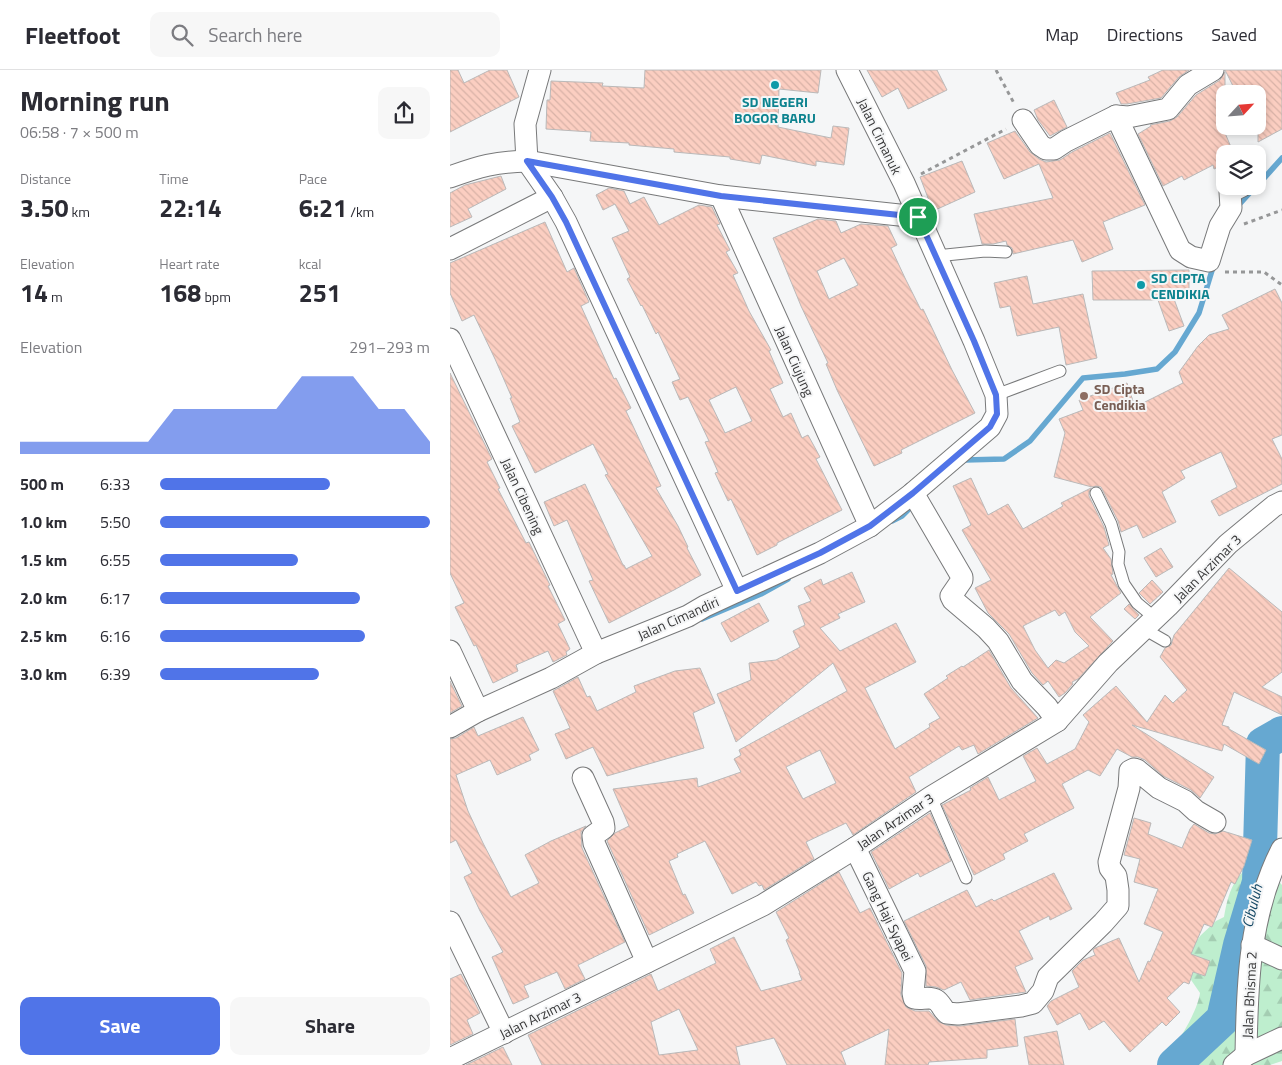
<!DOCTYPE html>
<meta charset="utf-8">
<style>
body{margin:0;font-family:"Titillium Web",sans-serif;background:#f7f7f7;color:#2b2b33;height:100vh;display:flex;flex-direction:column;font-size:19px;white-space:nowrap}
*{box-sizing:border-box;margin:0}
p{font-size:16px;color:#7c7c81}
.icon{flex:none;width:28px;height:28px;fill:none;stroke:currentColor;stroke-width:2;stroke-linecap:round;stroke-linejoin:round}
.map{position:relative;flex:1;overflow:hidden}
.side{display:flex;flex-direction:column;background:#fff;width:450px}
.side>*{flex:none}
.needle{width:32px;rotate:64deg}
.tools{position:absolute;left:766px;top:15px;display:grid;gap:10px}
.tools a{display:grid;place-items:center;width:50px;height:50px;border-radius:10px;background:#fff;box-shadow:0 2px 8px #0003;font-size:25px}
.pin{position:absolute;display:grid;place-items:center;width:42px;height:42px;color:#fff;margin:-21px;border:2px solid #fff;border-radius:50%;box-shadow:0 1px 5px #0007}
.round{display:grid;place-items:center;flex:none;width:52px;height:52px;border-radius:10px;background:#f7f7f7}
.overview{display:flex;align-items:center;justify-content:space-between;height:85px;padding:0 20px}
h1{font-size:28px;font-weight:700;line-height:38px}
.figures{display:grid;grid-template-columns:repeat(3,1fr);gap:8px;height:85px;padding:5px 20px}
.figures div{display:grid;align-content:center}
.figures b{font-size:25px;font-weight:700}
.figures small{font-size:14px;font-weight:400}
.figures p{font-size:14px}
.chart{height:140px;padding:10px 20px}
.chart p{display:flex;justify-content:space-between}
.chart svg{width:100%;height:90px;margin-top:5px;fill:#5074e8;opacity:.7}
.button{display:flex;gap:10px;margin-top:auto;padding:10px 20px}
.button a{flex:1;height:58px;border-radius:10px;background:#5074e8;color:#fff;font-size:20px;font-weight:700;line-height:58px;text-align:center}
.button a+a{background:#f7f7f7;color:#2b2b33}
ul{padding:0 20px;list-style:none;font-size:16px}
li{display:grid;grid-template-columns:80px 60px 1fr;align-items:center;height:38px}
li i{height:12px;border-radius:6px;background:#5074e8}
header{display:flex;align-items:center;gap:30px;box-sizing:border-box;height:70px;padding:0 25px;background:#fff;border-bottom:1px solid #e1e1e2}
header strong{font-size:24px}
nav{display:flex;gap:28px;margin-inline-start:auto;font-size:18px}
.search{width:350px;height:45px;background:#f7f7f7;display:flex;align-items:center;gap:12px;box-sizing:border-box;padding:0 18px;border-radius:10px;color:#7c7c81;font-size:19px}
main{display:flex;flex:1;min-height:0}
.map>svg:first-child{display:block}
.forest{fill:url(#forest-firs)}
.lines{fill:none;stroke-linecap:round;stroke-linejoin:round}
.stream{stroke:#66a8d1;stroke-width:5.5}
.river{stroke:#66a8d1;stroke-width:34}
.building{fill:url(#building-back-hatch);stroke:#bab9b9;fill-rule:evenodd}
.lane-casing{stroke:#78797a;stroke-width:13}
.street-casing{stroke:#78797a;stroke-width:23}
.path{stroke:#969798;stroke-width:3;stroke-dasharray:4 4;stroke-linecap:butt}
.lane{stroke:#fff;stroke-width:11}
.street{stroke:#fff;stroke-width:21}
.route-casing{stroke:#fff;stroke-width:10}
.route{stroke:#5074e8;stroke-width:6}
.culture-dot{fill:#0f9aa8;stroke:#f5f6f7;stroke-width:2}
.education-dot{fill:#8d6e63;stroke:#f5f6f7;stroke-width:2}
.labels{text-anchor:middle;dominant-baseline:central;stroke-width:4;stroke-linejoin:round;paint-order:stroke}
.culture-label{font-size:14px;font-weight:bold;fill:#0d838f;stroke:#f5f6f7}
.street-label{font-size:14px;fill:#383839;stroke:#f5f6f7}
.education-label{font-size:14px;font-weight:bold;fill:#785e54;stroke:#f5f6f7;text-anchor:start}
.water-label{font-size:15px;font-style:italic;fill:#134764;stroke:#f5f6f7}
</style>
<header>
<strong>Fleetfoot</strong>
<div class="search"><svg class="icon" aria-label="search" viewBox="0 0 24 24"><circle cx="10" cy="10" r="6"/><path d="M15 15l6 6"/></svg>Search here</div>
<nav><a>Map</a><a>Directions</a><a>Saved</a></nav>
</header>
<main>
<section class="side">
<div class="overview"><div><h1>Morning run</h1><p>06:58 · 7 × 500 m</p></div><a class="round"><svg class="icon" aria-label="share" viewBox="0 0 24 24"><path d="M12 15V3M7 8l5-5 5 5M5 13v7h14v-7"/></svg></a></div>
<div class="figures">
<div><p>Distance</p><b>3.50<small> km</small></b></div>
<div><p>Time</p><b>22:14</b></div>
<div><p>Pace</p><b>6:21<small> /km</small></b></div>
</div>
<div class="figures">
<div><p>Elevation</p><b>14<small> m</small></b></div>
<div><p>Heart rate</p><b>168<small> bpm</small></b></div>
<div><p>kcal</p><b>251</b></div>
</div>
<div class="chart"><p><span>Elevation</span>291–293 m</p>
<svg viewBox="0 0 160 44" preserveAspectRatio="none"><path d="M0 44V38L10 38L20 38L30 38L40 38L50 38L60 22L70 22L80 22L90 22L100 22L110 6L120 6L130 6L140 22L150 22L160 38V44z"/></svg>
</div>
<ul>
<li><b>500 m</b>6:33<i style="width:63%"></i></li>
<li><b>1.0 km</b>5:50<i style="width:100%"></i></li>
<li><b>1.5 km</b>6:55<i style="width:51%"></i></li>
<li><b>2.0 km</b>6:17<i style="width:74%"></i></li>
<li><b>2.5 km</b>6:16<i style="width:76%"></i></li>
<li><b>3.0 km</b>6:39<i style="width:59%"></i></li>
</ul>
<div class="button"><a>Save</a><a>Share</a></div>
</section>
<div class="map">
<svg width="832" height="995" viewBox="0 0 832 995">
<defs>
<pattern id="forest-firs" width="22" height="20" patternUnits="userSpaceOnUse" patternTransform="scale(1.25)"><rect width="22" height="20" fill="#beeece"/><path d="M5 1l3.5 6h-7zM16 11l3.5 6h-7z" fill="#a4cdb2"/></pattern>
<pattern id="building-back-hatch" width="6" height="6" patternUnits="userSpaceOnUse" patternTransform="scale(1.25)"><rect width="6" height="6" fill="#fbcec1"/><path d="M-1 5l2 2M0 0l6 6M5-1l2 2" fill="none" stroke="#d8b2a7"/></pattern>
</defs>
<rect width="100%" height="100%" fill="#f5f6f7"/>
<path class="forest" d="M817 790 825 807 832 815V991L820 995H709C724 980 747 944 750 923L739 907 740 885 744 874 751 865 766 851 774 847C779 818 787 797 817 790Z"/>
<g class="lines">
<g class="stream">
<polyline points="808,115 832,88"/>
<polyline points="787,137 806,116"/>
<polyline points="513,391 515,390 554,389 580,371 633,308 675,304 707,299 725,282 749,243 764,194"/>
<polyline points="442,451 452,446 461,437"/>
<polyline points="252,549 311,524 338,509"/>
</g>
<polyline class="river" points="724,995 773,949 790,875 809,812 813,674 832,663"/>
</g>
<g class="building">
<polygon points="0,0 8,0 14,13 40,0 57,0 69,27 0,62"/>
<polygon points="195,0 371,0 368,23 329,19 328,57 381,68 383,56 399,58 394,95 366,91 366,96 312,85 310,94 280,89 280,87 224,82 224,79 179,75 179,73 140,71 141,62 96,59 97,30 100,30 101,11 153,13 152,16 194,18"/>
<polygon points="417,0 487,0 497,20 458,39 448,18 432,27"/>
<polygon points="713,0 739,0 729,7 711,28 677,34 671,34 666,23 700,10 698,7"/>
<polygon points="775,0 832,0 832,59 808,72 808,24 787,24"/>
<polygon points="775,2 775,63 784,84 775,84 775,94 764,99 763,95 734,110 732,106 713,116 688,64 701,56 700,55 720,51 727,47 746,25 770,10"/>
<polygon points="604,30 617,57 600,66 588,50 584,40"/>
<polygon points="565,61 580,82 589,89 596,92 610,90 622,82 660,63 695,135 653,152 663,179 632,192 623,170 563,184 562,178 557,175 556,171 543,174 532,174 524,144 603,128 589,94 554,109 537,73"/>
<polygon points="512,91 525,122 483,141 470,107"/>
<polygon points="51,106 56,119 18,139 22,147 0,157 0,123 15,115"/>
<path d="M159 118 174 121 180 134 194 127 209 155 249 135 262 137 270 154 267 155 280 180 276 182 288 203 283 205 299 241 321 280 319 281 333 313 320 319 333 347 341 343 352 368 358 365 370 387 366 389 392 440 327 473V475L307 485 281 429 278 431 265 403 268 402 255 372 259 371 238 327 230 330 222 312 230 309 208 262 206 264 192 235 191 236 177 209 180 207 162 168 179 161 165 134 153 140 146 125ZM286 317 302 351 275 363 259 330Z"/>
<path d="M368 149 386 151 391 163 411 154 438 156 447 175 441 178 455 208 471 240 473 239 502 300 525 343 451 380 452 383 424 396 387 320 376 294 378 293 351 236 323 168ZM394 188 408 215 379 229 367 201Z"/>
<polygon points="95,152 117,202 124,198 139,232 131,236 164,309 166,308 181,338 176,341 211,416 206,418 228,456 238,477 237,478 251,505 224,520 159,553 139,511 143,510 117,450 104,456 94,432 135,414 173,495 174,495 176,499 202,486 155,405 158,404 143,374 85,403 62,356 70,352 60,328 62,328 45,289 24,245 12,251 0,223 0,193"/>
<polygon points="739,200 739,229 724,229 734,256 719,261 708,230 643,230 642,201"/>
<polygon points="577,206 583,234 633,224 647,288 616,295 609,257 567,266 560,236 550,238 544,213"/>
<polygon points="825,219 832,233 832,365 822,369 832,389 832,414 769,446 761,431 787,417 771,382 731,401 735,408 712,422 726,452 693,468 687,455 671,462 668,451 651,417 646,416 642,417 604,407 615,363 609,349 633,340 629,330 677,313 685,337 733,313 729,302 748,276 759,265 779,259 772,245"/>
<polygon points="0,303 42,389 37,392 50,418 48,419 76,473 79,472 100,515 98,516 115,550 108,554 120,579 116,582 117,585 103,592 98,581 66,595 68,601 43,613 26,575 24,576 5,537 14,533 0,503"/>
<path d="M521 408 538 445 558 434 573 459 613 436 611 433 641 418 639 422V426L654 457 659 475 653 478 661 489 663 504 661 505 671 523 640 547 663 571 628 609 622 612 623 614 615 623 609 627 598 611 593 615 582 603 559 564 538 543 525 518 541 510 512 460 521 455 503 416ZM605 540 609 546 615 542 625 562 639 576 614 593 606 590 598 598 585 580 573 556Z"/>
<polygon points="711,478 723,497 706,507 694,488"/>
<polygon points="779,498 832,542 832,602 812,617 832,627 832,645 784,622 772,655 779,657 779,659 816,680 809,694 774,674 772,681 682,655 764,707 750,728 741,720 713,706 695,690 688,687 682,687 667,679 650,706 638,700 612,714 624,738 574,764 578,771 553,784 555,789 524,805 492,735 521,720 520,718 538,707 549,730 586,711 573,686 587,678 597,694 625,679 639,652 633,645 666,616 697,652 715,625 723,633 737,620 710,587 715,578 721,575 724,565"/>
<path d="M402 502 415 532 388 544 390 548 370 558 390 581 446 553 466 592 415 618 445 679 480 657 479 654 490 648 474 624 498 608 496 606 512 596 513 597 539 580 561 618 588 648 528 684 524 675 512 680 509 676 459 707 466 722 403 765 396 753 356 772 364 789 314 820 312 815 309 816 306 812 282 824 255 771 227 784 228 787 219 791 233 825 235 824 244 843 199 865 157 771 165 763 179 756 163 719 247 708 248 717 291 702 284 689 291 685 289 680 397 621 383 593 286 672 267 624 301 610 299 593 326 590 350 577 343 561 355 555 348 536 361 531 354 518 371 509 373 515ZM370 680 386 713 353 729 336 697Z"/>
<polygon points="702,510 713,522 700,534 689,523"/>
<polygon points="309,533 319,551 281,572 271,553"/>
<polygon points="679,534 689,545 685,549 674,539"/>
<polygon points="250,598 265,633 243,643 254,678 157,706 143,677 116,689 105,664 120,658 103,621 128,607 137,627 140,626 147,641 186,622 184,616 225,601"/>
<polygon points="0,611 12,636 0,643"/>
<polygon points="73,647 89,680 79,685 81,690 47,705 40,690 6,705 18,741 33,773 61,827 89,813 75,785 101,771 136,756 131,762 132,778 175,872 128,895 135,909 115,919 107,902 74,916 79,927 63,934 42,887 53,882 30,841 14,807 22,803 6,770 0,773 0,669 6,668 24,657 28,666"/>
<polygon points="480,743 501,791 470,807 468,803 439,819 421,782"/>
<polygon points="684,748 701,753 698,764 732,778 740,759 744,754 759,763 765,764 773,761 802,770 794,796 785,814 781,812 762,857 754,854 741,884 760,891 755,906 743,902 739,914 734,912 717,928 730,942 716,956 712,952 680,982 654,951 639,960 630,943 607,955 597,936 601,931 629,917 622,901 633,890 645,885 643,880 645,878 669,868 689,912 698,891 700,892 713,862 694,854 708,819 684,812 690,789 674,785"/>
<path d="M389 802 410 843 420 838 452 903 451 925 456 937 465 941H479L489 952 496 955 510 956 565 949 568 976 537 980V988L479 992 478 995H435L439 959 391 982 396 995H337L324 968 286 977 290 995H92L78 965 201 904 208 921 266 893 260 879 284 867 311 921 352 910 349 903H350L336 870 339 868 326 842ZM229 939 248 980 209 985 201 952Z"/>
<polygon points="604,803 622,839 600,850 599,846 569,861 583,889 565,897 576,922 520,930 511,912 494,920 486,917 476,916 476,896 454,851 517,820 526,837 542,829 544,831"/>
<polygon points="11,904 30,943 17,950 23,964 0,975 0,909"/>
<polygon points="607,961 614,995 579,995 574,967"/>
<polygon points="53,977 62,995 16,995"/>
</g>
<g class="lines">
<defs>
<g id="lane">
<polyline points="486,186 535,181 556,182"/>
<polyline points="546,325 610,301"/>
<polyline points="646,423 661,454 669,482 668,494 674,514 687,533 705,548"/>
<polyline points="694,559 715,571"/>
<polyline points="481,727 516,808"/>
</g>
<g id="street">
<polyline points="666,46 730,180 741,187 759,191 770,156 781,138 780,122 792,116"/>
<polyline points="573,50 590,75 596,79 604,79 616,71 666,46 678,47 718,39 738,15 763,0"/>
<polyline points="77,91 102,127 116,152 287,521"/>
<polyline points="77,91 75,54 90,0"/>
<path d="M0 107C30 96 45 92 77 91L271 126 468 147"/>
<polyline points="271,126 420,456"/>
<polyline points="0,179 102,127"/>
<polyline points="0,269 146,583"/>
<polyline points="463,423 512,507 512,510 501,526 503,530 536,558 548,571 572,611 597,637 607,651"/>
<polyline points="0,581 28,641"/>
<polyline points="0,657 28,641 101,608 146,583 238,546 255,536 370,483 420,456 463,423 540,357 547,344 546,325 524,271 454,113 397,0"/>
<polyline points="133,708 153,752 154,758 143,766 144,773 197,892"/>
<path d="M405 778 465 901 463 923 464 928C471 930 480 926 486 930 491 933 493 940 497 943L508 944 571 936 583 933 593 921 598 907 653 853 668 836V820L666 806 660 798 659 792 679 718 680 701 684 699 687 700 709 718 735 731 746 741 765 752"/>
<polyline points="0,852 54,963"/>
<polyline points="802,875 832,889"/>
<path d="M796 985C797 915 799 843 832 779"/>
<polyline points="0,989 313,835 405,778 481,727 607,651 658,593 718,536 778,474 824,436 832,432"/>
<polyline points="784,995 796,985 832,968"/>
</g>
</defs>
<use href="#lane" class="lane-casing"/>
<use href="#street" class="street-casing"/>
<g class="path">
<polyline points="546,0 565,35"/>
<polyline points="471,104 556,59"/>
<polyline points="794,154 832,140"/>
<polyline points="775,202 814,202 832,215"/>
</g>
<use href="#lane" class="lane"/>
<use href="#street" class="street"/>
</g>
<g class="lines">
<defs>
<polygon id="route" points="77,91 271,126 468,147 524,271 546,325 547,344 540,357 463,423 420,456 370,483 287,521 116,152 102,127"/>
</defs>
<use href="#route" class="route-casing"/>
<use href="#route" class="route"/>
</g>
<g class="culture-dot">
<circle cx="325" cy="15" r="5"/>
<circle cx="691" cy="215" r="5"/>
</g>
<circle class="education-dot" cx="634" cy="326" r="5"/>
<g class="labels">
<g class="culture-label">
<text x="325" y="31">SD NEGERI<tspan x="325" dy="16">BOGOR BARU</tspan></text>
<text x="701" y="207" text-anchor="start">SD CIPTA<tspan x="701" dy="16">CENDIKIA</tspan></text>
</g>
<g class="street-label">
<text transform="translate(430 66) rotate(64)">Jalan Cimanuk</text>
<text transform="translate(345 291) rotate(66)">Jalan Ciujung</text>
<text transform="translate(73 426) rotate(65)">Jalan Cibening</text>
<text transform="translate(757 498) rotate(-45)">Jalan Arzimar 3</text>
<text transform="translate(228 548) rotate(-24)">Jalan Cimandiri</text>
<text transform="translate(445 751) rotate(-34)">Jalan Arzimar 3</text>
<text transform="translate(438 846) rotate(64)">Gang Haji Syapei</text>
<text transform="translate(799 925) rotate(-87)">Jalan Bhisma 2</text>
<text transform="translate(90 945) rotate(-26)">Jalan Arzimar 3</text>
</g>
<g class="education-label">
<text x="644" y="318">SD Cipta<tspan x="644" dy="16">Cendikia</tspan></text>
</g>
<g class="water-label">
<text transform="translate(802 836) rotate(-76)">Cibuluh</text>
</g>
</g>
</svg>
<div class="tools">
<a><svg class="needle" viewBox="-14 -14 28 28"><path d="M0-13l5 13h-10z" fill="#e53935"/><path d="M0 13l5-13h-10z" fill="#7c7c81"/></svg></a>
<a><svg class="icon" aria-label="layers" viewBox="0 0 24 24"><path d="M12 4l9 5-9 5-9-5zM3 14l9 5 9-5"/></svg></a>
</div>
<div class="pin" style="left:468px;top:147px;background:#1e9e55"><svg class="icon" aria-label="arrive" viewBox="0 0 24 24"><path d="M6 21V4h12l-3 4 3 4H6"/></svg></div>
</div>
</main>
